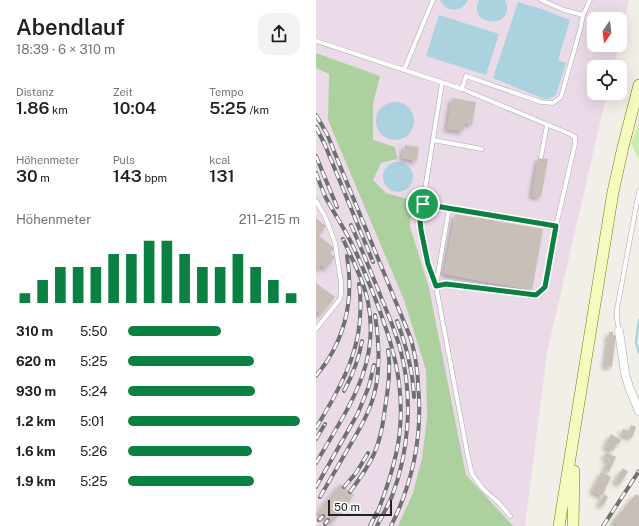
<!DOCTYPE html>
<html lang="de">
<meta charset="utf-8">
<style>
body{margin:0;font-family:"Public Sans",sans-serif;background:#f2f2f2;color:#202124;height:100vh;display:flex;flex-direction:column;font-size:15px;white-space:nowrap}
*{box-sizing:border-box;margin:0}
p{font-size:13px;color:#757577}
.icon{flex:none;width:22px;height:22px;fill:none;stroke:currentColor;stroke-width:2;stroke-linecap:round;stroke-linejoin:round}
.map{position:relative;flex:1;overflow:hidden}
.side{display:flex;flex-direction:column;background:#fff;width:316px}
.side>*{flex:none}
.needle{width:26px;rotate:194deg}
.controls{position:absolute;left:271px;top:12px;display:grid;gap:8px}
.controls a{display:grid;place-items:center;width:40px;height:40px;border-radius:8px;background:#fff;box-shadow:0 4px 16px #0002;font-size:20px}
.scale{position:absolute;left:12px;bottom:10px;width:64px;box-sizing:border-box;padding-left:4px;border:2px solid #222;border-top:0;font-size:11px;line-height:14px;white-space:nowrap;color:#222;-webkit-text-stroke:3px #fff;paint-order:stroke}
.pin{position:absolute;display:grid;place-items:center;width:34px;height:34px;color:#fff;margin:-17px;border:2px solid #fff;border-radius:50%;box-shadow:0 1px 4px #0007}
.round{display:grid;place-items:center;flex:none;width:42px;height:42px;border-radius:12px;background:#f2f2f2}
.summary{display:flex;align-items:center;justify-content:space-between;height:68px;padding:0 16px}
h1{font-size:22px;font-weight:600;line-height:30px}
.figures{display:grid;grid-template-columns:repeat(3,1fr);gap:6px;height:68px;padding:4px 16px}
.figures div{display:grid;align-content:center}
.figures b{font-size:17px;font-weight:600}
.figures small{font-size:11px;font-weight:400}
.figures p{font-size:11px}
.chart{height:112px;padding:8px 16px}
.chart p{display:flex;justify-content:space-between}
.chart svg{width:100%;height:72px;margin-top:4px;stroke:#0b8043;stroke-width:6}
ul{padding:0 16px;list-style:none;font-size:13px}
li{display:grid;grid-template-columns:64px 48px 1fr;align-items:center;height:30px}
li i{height:10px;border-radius:5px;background:#0b8043}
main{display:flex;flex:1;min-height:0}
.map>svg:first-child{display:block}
.industrial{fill:#ebdbe8}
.grass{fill:#cdebb0}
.forest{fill:#add19e}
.water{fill:#aad3df}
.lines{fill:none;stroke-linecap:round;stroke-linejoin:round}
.stream{stroke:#aad3df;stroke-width:2.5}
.building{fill:#c7bfb8;filter:url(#shadow)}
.service-casing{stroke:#a9a9a9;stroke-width:5}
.minor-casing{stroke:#a9a9a9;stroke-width:9}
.secondary-casing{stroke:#707d05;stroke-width:12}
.service{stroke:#fff;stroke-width:4}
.minor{stroke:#fff;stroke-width:8}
.secondary{stroke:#f7fabf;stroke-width:11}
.rail-casing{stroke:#707070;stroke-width:4}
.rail{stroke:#fff;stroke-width:2.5;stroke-dasharray:8;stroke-linecap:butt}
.route-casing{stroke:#fff;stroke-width:8}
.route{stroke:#0b8043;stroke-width:5}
</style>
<main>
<section class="side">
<div class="summary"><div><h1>Abendlauf</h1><p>18:39 · 6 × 310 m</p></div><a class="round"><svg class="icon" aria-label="share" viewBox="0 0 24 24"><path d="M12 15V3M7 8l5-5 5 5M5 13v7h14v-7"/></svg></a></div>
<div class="figures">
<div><p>Distanz</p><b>1.86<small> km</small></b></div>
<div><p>Zeit</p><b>10:04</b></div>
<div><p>Tempo</p><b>5:25<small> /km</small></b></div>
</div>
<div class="figures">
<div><p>Höhenmeter</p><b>30<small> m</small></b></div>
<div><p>Puls</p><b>143<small> bpm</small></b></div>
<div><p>kcal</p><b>131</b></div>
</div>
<div class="chart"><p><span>Höhenmeter</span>211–215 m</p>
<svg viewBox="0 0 160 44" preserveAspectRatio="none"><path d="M5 44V38M15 44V30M25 44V22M35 44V22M45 44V22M55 44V14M65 44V14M75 44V6M85 44V6M95 44V14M105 44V22M115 44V22M125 44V14M135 44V22M145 44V30M155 44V38"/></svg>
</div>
<ul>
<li><b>310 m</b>5:50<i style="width:54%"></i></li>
<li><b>620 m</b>5:25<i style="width:73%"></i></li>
<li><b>930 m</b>5:24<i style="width:74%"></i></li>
<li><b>1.2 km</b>5:01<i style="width:100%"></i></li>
<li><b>1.6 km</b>5:26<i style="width:72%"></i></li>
<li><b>1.9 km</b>5:25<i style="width:73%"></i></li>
</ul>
</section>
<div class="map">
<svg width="323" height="526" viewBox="0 0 323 526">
<defs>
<filter id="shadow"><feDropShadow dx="-3" dy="3" stdDeviation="2" flood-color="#0004"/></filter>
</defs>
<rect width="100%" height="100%" fill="#f2efe9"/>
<polygon class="industrial" points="0,0 313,0 304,39 304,19 278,19 278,45 303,45 297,67 278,67 278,93 291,93 231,353 209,526 0,526"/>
<polygon class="grass" points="323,122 323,161 315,143"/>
<polygon class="forest" points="0,53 64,76 57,104 57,140 79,147 81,159 65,163 57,180 70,193 96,200 94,227 113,288 150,475 197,526 82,526 97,493 106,458 111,418 110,370 88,300 12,120 13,74 0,68"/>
<g class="water">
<path d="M124 0H152C145 13 131 13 124 0Z"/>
<path d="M163 0H189C202 29 150 28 163 0Z"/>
<polygon points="202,2 228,10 254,20 242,60 250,63 240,95 233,99 228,99 177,78"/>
<polygon points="123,15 183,34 170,75 110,56"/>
<circle cx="79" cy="121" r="19"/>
<circle cx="82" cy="177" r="15"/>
</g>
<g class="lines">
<polyline class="stream" points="323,320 320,342 323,353"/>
</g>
<g class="building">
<polygon points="136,98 160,102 156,125 149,123 147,131 131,129"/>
<polygon points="89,145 103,147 101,161 86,158"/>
<polygon points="222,158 232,159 225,197 216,196"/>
<polygon points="139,214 227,229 216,290 128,274"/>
<polygon points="0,218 10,226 3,236 18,248 14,253 19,257 10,269 5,265 0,272"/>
<polygon points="0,283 19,297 5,315 0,311"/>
<polygon points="293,332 297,332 297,335 300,336 296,367 289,366"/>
<polygon points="315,425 320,427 316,438 305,434 307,429 313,431"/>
<polygon points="295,434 305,440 303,444 301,443 297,451 289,447"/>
<polygon points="290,452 300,457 293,472 288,470 293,459 288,457"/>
<polygon points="307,468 312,472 304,484 299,481"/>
<polygon points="285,472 295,477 286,496 276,491"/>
<polygon points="24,484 38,495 16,523 2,512"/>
<polygon points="288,494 292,497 287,506 283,504"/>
<polygon points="320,494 323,496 323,526 302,526 297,521"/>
</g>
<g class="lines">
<defs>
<g id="service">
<polyline points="225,0 248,10 267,15"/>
<polyline points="0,41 146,89 254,134 259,137 259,144 240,226 229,287 220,295 130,285 120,286 133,208"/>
<polyline points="88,70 117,0"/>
<polyline points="126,83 104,221 105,230 112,264 120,286 152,457 156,474 167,489 183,503 194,516"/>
<polyline points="146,89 150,76 225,102 237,103 245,97 264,30 267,15 274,0"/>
<polyline points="117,140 166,149"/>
<polyline points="225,157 231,125"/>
<polyline points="0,201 9,216 19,243 25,282 25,293 24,299 0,329"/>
<polyline points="107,204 240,226"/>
<polyline points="303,331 301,319 301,309 323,191"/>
</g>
<polyline id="minor" points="303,331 309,373 313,387 323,411"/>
<g id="secondary">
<polyline points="243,526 297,192 307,147 323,85"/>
<polyline points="257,526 258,471"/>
</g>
</defs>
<use href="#service" class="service-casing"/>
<use href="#minor" class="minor-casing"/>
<use href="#secondary" class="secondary-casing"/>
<use href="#service" class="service"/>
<use href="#minor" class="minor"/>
<use href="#secondary" class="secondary"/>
<defs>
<g id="rail">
<path d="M0 115 11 134 95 339C97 347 99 355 100 363 101 370 102 377 102 384 107 434 97 482 75 526"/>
<polyline points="0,127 9,145 57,262"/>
<polyline points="0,156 21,207"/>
<path d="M0 173C3 181 6 190 10 198 19 215 30 231 38 248 45 263 51 278 57 293 76 341 90 385 83 438 79 465 70 491 60 516"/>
<path d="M35 225C45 247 54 270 63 292 71 312 80 332 85 352 97 398 93 452 76 496 72 506 66 516 61 526"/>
<path d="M81 321C90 345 97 371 98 397"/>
<path d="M0 376C4 370 9 365 13 358 32 327 37 292 31 256"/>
<path d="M28 391C37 374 43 359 46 341"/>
<path d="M0 428C28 381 51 342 43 284"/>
<polyline points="0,439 9,424"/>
<path d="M0 463C30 411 65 365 52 302 48 281 36 259 27 239"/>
<polyline points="0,487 42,413 53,386 58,365"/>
<polyline points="28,487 40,473 52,453"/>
<path d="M34 492C42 481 50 470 56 458 64 443 67 425 69 408 72 389 75 369 72 350"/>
<path d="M4 497C14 480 23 464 33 447 43 430 53 413 58 395 65 369 63 341 59 315"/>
<polyline points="3,520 7,516"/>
<polyline points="9,524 12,520"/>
<polyline points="54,526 61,512"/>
<polyline points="287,526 323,471"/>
</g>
</defs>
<use href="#rail" class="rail-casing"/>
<use href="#rail" class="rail"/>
</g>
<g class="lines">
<defs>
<polygon id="route" points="107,204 240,226 229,287 220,295 130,284 120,286 112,264 105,230 104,221"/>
</defs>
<use href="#route" class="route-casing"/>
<use href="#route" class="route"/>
</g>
</svg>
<div class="controls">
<a><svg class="needle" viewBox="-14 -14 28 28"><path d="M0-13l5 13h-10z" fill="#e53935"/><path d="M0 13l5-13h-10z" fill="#757577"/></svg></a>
<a><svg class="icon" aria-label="locate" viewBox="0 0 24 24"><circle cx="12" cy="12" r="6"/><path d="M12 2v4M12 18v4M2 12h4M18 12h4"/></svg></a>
</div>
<div class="scale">50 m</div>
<div class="pin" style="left:107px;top:204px;background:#1e9e55"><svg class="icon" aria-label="arrive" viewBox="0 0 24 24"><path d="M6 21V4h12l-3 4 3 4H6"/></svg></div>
</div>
</main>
